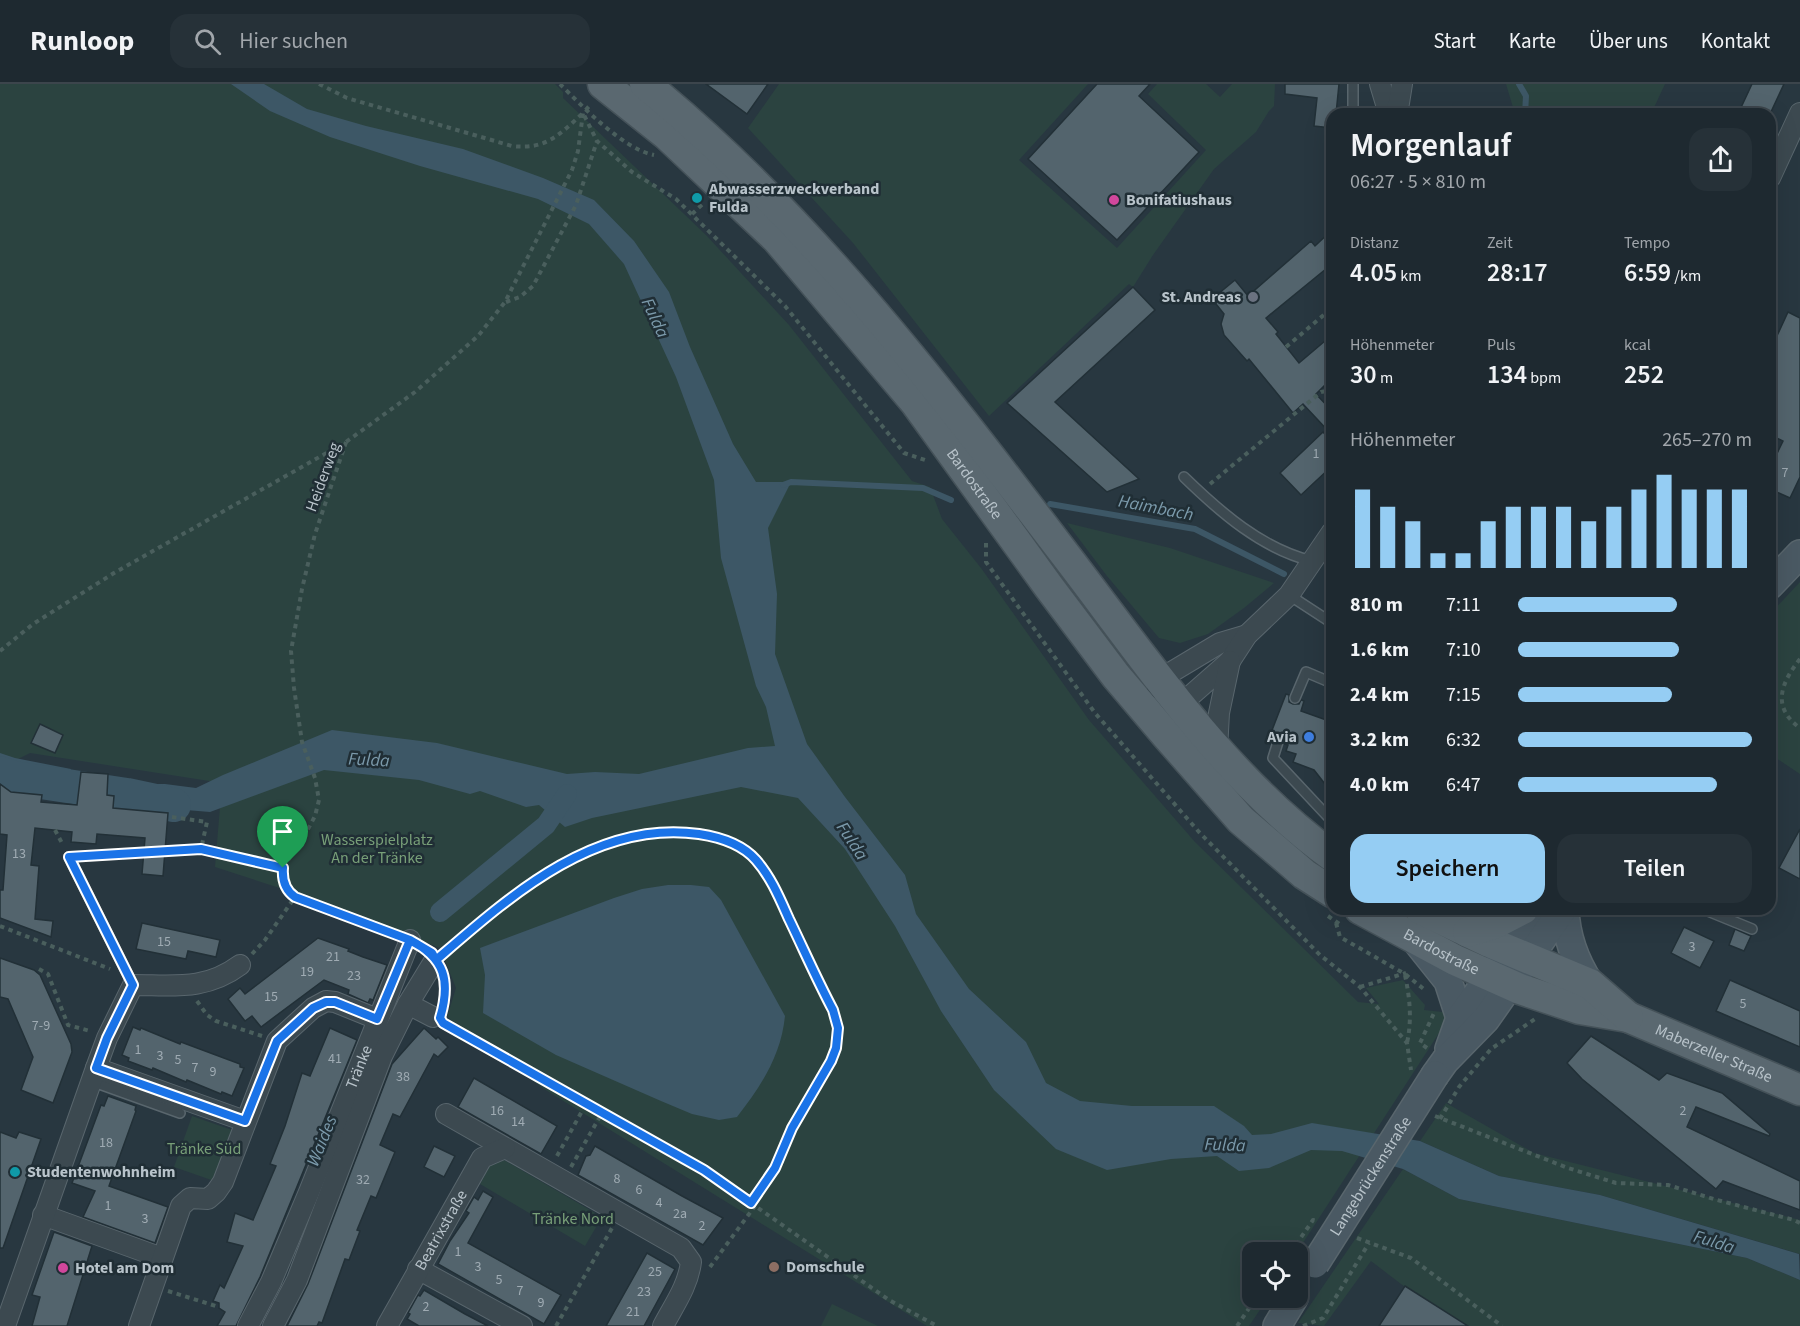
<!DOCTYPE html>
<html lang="de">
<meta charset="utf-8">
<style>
body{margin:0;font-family:"Source Sans 3",sans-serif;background:#263138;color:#f1f3f6;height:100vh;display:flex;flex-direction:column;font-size:22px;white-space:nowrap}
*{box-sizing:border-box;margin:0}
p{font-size:20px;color:#a1a6ab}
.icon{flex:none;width:33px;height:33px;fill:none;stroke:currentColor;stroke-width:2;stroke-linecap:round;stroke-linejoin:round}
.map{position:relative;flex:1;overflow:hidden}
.details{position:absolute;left:1326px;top:24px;width:450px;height:807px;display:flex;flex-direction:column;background:#1e2930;border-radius:18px;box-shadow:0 6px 24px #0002,0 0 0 2px #3c454c}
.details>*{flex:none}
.fabs{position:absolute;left:1242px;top:1158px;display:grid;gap:12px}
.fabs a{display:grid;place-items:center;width:66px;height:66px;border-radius:12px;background:#1e2930;box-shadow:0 6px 24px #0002,0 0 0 2px #3c454c;font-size:30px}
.pin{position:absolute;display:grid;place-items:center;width:51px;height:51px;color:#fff;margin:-62px -26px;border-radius:50% 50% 50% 0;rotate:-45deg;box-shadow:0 0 6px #0007}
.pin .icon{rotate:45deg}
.round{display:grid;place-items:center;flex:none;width:63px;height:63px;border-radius:18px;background:#263138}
.headline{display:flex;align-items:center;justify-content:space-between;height:102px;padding:0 24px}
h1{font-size:33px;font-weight:600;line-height:45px}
.stats{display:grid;grid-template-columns:repeat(3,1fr);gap:9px;height:102px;padding:6px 24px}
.stats div{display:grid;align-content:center}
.stats b{font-size:26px;font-weight:600}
.stats small{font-size:16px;font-weight:400}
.stats p{font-size:16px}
.chart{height:168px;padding:12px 24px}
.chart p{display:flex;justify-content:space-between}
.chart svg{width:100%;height:108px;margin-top:6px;stroke:#95cdf3;stroke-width:6}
.button{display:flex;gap:12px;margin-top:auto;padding:12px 24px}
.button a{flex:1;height:69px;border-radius:18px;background:#95cdf3;color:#111;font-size:24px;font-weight:600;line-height:69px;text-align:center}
.button a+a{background:#263138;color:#f1f3f6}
ul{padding:0 24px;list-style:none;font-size:20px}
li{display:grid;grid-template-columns:96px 72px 1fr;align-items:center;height:45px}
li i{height:15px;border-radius:8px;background:#95cdf3}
header{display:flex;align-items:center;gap:36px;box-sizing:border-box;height:84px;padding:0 30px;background:#1e2930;border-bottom:2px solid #3c454c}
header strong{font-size:28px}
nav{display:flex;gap:33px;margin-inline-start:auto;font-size:21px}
.search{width:420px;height:54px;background:#263138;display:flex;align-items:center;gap:15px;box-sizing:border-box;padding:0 21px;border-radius:18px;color:#a1a6ab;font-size:22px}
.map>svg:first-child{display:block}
.green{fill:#2b4340}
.water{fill:#3d5766}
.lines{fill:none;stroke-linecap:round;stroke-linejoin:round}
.stream{stroke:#3d5766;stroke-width:6}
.canal{stroke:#3d5766;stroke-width:20}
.river{stroke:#3d5766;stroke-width:34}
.building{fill:#53646d;stroke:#223037;stroke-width:1.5}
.lane-casing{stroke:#59666d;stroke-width:12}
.street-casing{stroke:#59666d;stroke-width:22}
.secondary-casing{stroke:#59666d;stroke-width:30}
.primary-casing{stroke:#455259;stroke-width:33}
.path{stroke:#4a5f5d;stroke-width:4;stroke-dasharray:4.5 4.5;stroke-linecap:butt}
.lane{stroke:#3c4950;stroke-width:9}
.street{stroke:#3c4950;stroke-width:20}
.secondary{stroke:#4a5963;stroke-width:27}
.primary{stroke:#5a6870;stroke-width:30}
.secondary-bridge-casing{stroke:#59666d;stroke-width:30;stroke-linecap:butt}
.secondary-bridge{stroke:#4a5963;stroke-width:27}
.route-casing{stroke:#fff;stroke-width:12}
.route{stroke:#1a73e8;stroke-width:8}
.culture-dot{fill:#0f9aa8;stroke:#202e35;stroke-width:2}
.hotel-dot{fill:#d1479c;stroke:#202e35;stroke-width:2}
.worship-dot{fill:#6b7280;stroke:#202e35;stroke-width:2}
.shop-dot{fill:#3f7fe0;stroke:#202e35;stroke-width:2}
.education-dot{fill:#8d6e63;stroke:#202e35;stroke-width:2}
.labels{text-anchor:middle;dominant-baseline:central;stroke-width:5;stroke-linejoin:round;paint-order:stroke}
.number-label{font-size:14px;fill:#9fabb3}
.poi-label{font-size:16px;font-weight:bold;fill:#b8c3ca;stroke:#202e35;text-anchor:start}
.street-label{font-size:16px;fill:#b8c3ca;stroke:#202e35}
.park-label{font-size:16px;fill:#789f78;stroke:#202e35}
.water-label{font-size:18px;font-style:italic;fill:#7b9aab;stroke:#202e35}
</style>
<header>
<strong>Runloop</strong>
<div class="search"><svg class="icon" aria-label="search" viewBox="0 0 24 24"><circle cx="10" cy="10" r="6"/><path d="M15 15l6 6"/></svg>Hier suchen</div>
<nav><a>Start</a><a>Karte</a><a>Über uns</a><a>Kontakt</a></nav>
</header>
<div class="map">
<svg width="1800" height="1242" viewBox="0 0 1800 1242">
<rect width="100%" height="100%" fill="#283740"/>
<g class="green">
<polygon points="0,0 555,0 563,8 563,14 706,151 789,241 912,397 930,403 942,435 981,484 1089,636 1195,758 1358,918 1379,920 1366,904 1403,896 1425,921 1424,926 1452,929 1297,1168 1252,1168 1252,1214 1268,1214 1249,1242 927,1242 544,1005 447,933 456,904 440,864 298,810 215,783 222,699 30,669 0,684"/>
<polygon points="779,0 1088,0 1019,76 1117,164 1206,66 1148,10 1157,0 1206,0 1220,13 1232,0 1275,0 1274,22 1269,27 1256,48 1214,85 1153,171 1133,203 1129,200 989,332 853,159 748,44"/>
<polygon points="1506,0 1665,0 1651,30 1515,30"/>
<polygon points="1067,439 1170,464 1274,499 1244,524 1208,550 1180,559 1159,554 1107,492"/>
<polygon points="1800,498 1800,690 1770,670 1770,530"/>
<polygon points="1446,1019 1534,1069 1800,1136 1800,1170 1600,1111 1499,1092 1420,1057"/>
<polygon points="192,1032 235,1047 217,1098 174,1083"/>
<polygon points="504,1076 602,1133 585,1162 480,1100 490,1081"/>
<polygon points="1403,1085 1459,1115 1747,1174 1800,1196 1800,1242 1464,1242 1401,1200 1371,1177 1324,1242 1298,1239"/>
<polygon points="832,1220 878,1242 821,1242"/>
</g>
<g class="water">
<polygon points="231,0 264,0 307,25 366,42 463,65 543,94 594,116 634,157 669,208 690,263 733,360 756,398 791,398 768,444 777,510 775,570 807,660 845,713 905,791 916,830 969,905 1026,958 1046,999 1080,1017 1132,1022 1214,1022 1244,1042 1252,1051 1271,1050 1312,1039 1420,1057 1499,1092 1600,1111 1799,1170 1800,1196 1747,1174 1459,1115 1403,1085 1342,1067 1311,1066 1269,1084 1239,1087 1217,1072 1171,1075 1107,1086 1056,1065 994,1006 941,927 895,842 845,765 798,714 741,703 592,734 565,743 539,721 526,723 480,707 470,710 419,696 324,686 210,728 126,721 128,700 165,700 196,704 223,691 332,646 437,659 567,690 595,688 639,690 748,664 775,662 766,623 756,602 721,474 714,396 676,293 624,180 589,140 538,115 420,82 330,53 270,27"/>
<polygon points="0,669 15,674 71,685 65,708 34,705 0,694"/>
<path d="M668 801H691L709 803 721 816 785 932C781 972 761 1002 737 1033L719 1036 692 1030 661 1017 556 971 483 929 485 891 480 864 614 814 642 805Z"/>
</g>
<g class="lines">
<g class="stream">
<polyline points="1519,0 1526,12 1525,30"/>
<polyline points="783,401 791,398 923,404 951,416"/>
<polyline points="1050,420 1195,445 1284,490"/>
</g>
<polyline class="canal" points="440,828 546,741 567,710"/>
<polyline class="river" points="0,689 14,694 127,711 174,721"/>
</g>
<g class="building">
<polygon points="706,0 768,0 747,30"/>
<polygon points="1097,0 1150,0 1139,12 1199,68 1117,156 1028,75"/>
<polygon points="1285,0 1339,0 1336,30 1332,30 1332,44 1314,42 1317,14 1285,10"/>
<polygon points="1752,0 1784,0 1770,30 1738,30"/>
<polygon points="1332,146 1332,180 1266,234 1278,248 1276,250 1299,279 1332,251 1332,294 1316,310 1332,327 1332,351 1303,320 1293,329 1249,275 1247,277 1224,251 1221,240 1224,230 1212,215 1235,196 1248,212 1311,157 1315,162"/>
<polygon points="1133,203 1155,226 1055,318 1139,395 1107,408 1007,319"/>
<polygon points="1788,228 1800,234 1800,393 1790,414 1770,405 1770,384 1783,357 1770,351 1770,344 1776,331 1770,328 1770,267"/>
<polygon points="1323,348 1332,358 1332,382 1301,411 1280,389"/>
<polygon points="1286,610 1289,611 1289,618 1293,620 1299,620 1301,616 1304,617 1301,627 1332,638 1332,709 1314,686 1293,678 1296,670 1286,667 1288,661 1284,660 1283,653 1277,651 1272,655 1269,654"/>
<polygon points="40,640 63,651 55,669 31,659"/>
<polygon points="81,688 108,690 107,711 114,712 113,724 168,729 163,792 142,790 145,754 97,750 96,760 71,758 72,748 35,744 31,781 39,782 35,835 53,837 51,853 0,834 0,806 3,806 7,751 0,750 0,700 11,708 42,711 41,718 77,721"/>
<polygon points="1800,745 1800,795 1779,784"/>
<polygon points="142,839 220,856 216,873 188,867 186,875 136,865"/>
<polygon points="1684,843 1714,857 1700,884 1671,869"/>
<polygon points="1735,845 1751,852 1744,867 1729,861"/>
<polygon points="318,854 349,865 348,867 363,873 387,881 373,916 370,915 368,919 348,910 349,906 324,896 261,943 252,932 245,937 228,915 240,904 245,910"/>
<polygon points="0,874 34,886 40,891 71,960 72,968 53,1019 21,1006 33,973 8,915 0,913"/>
<polygon points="1730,896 1800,927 1800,963 1716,927"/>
<polygon points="133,943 140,946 141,944 180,960 181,958 240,980 240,983 244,984 232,1012 222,1008 221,1010 187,996 186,998 153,984 152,986 128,977 129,974 122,971"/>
<polygon points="330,944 357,956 260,1193 236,1242 217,1242 225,1228 219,1224 219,1219 213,1217 220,1201 224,1204 243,1162 227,1158 235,1129 253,1136 276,1082 270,1080 285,1042 302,989 310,992"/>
<polygon points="424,944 436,955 438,953 448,963 438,973 434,970 400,1033 393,1030 380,1061 395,1068 376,1114 371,1112 357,1146 360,1147 349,1176 345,1175 322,1239 319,1238 317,1242 287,1242 308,1200 392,980"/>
<polygon points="1591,952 1659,996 1667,989 1722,1009 1770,1050 1769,1052 1696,1023 1687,1043 1800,1097 1800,1126 1723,1097 1716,1105 1582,995 1567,979"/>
<polygon points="474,994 557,1042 541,1070 458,1023"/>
<polygon points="108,1012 136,1022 135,1026 136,1027 109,1102 168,1123 155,1159 83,1133 95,1107 72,1099 101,1021 104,1022"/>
<polygon points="0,1048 16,1054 19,1048 41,1055 3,1164 0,1164"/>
<polygon points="434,1062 455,1072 444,1093 424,1083"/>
<polygon points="595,1062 682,1112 723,1134 703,1161 578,1091 586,1072 590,1071"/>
<polygon points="483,1107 493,1113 468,1159 561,1211 544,1240 438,1180 450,1157 469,1129 466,1127 474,1113 478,1116"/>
<polygon points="54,1148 92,1162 67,1242 32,1242 40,1213 32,1211"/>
<polygon points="647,1169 675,1185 644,1242 606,1242"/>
<polygon points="1405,1202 1468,1242 1379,1242"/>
<polygon points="424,1206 465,1230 488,1242 419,1242 407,1235 410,1230 408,1229 418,1211 420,1212"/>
</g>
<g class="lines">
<defs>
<g id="lane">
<polyline points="1353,0 1353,30"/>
<path d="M1184 393C1220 428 1262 465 1312 477"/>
<polyline points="1289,511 1332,539"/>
<polyline points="1295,614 1306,588 1332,599"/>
<polyline points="1278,658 1273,674 1332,737"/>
<polyline points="69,773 133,901"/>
<polyline points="1703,825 1752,845"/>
<polyline points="91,997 180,1029"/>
</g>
<g id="street">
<polyline points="1380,0 1389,30"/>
<polyline points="1395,30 1399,19 1402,0"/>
<polyline points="1770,94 1800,29"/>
<polyline points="1157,604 1160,595 1220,559 1247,551"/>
<polyline points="1168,623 1179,620 1189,613 1230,577 1247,551 1289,511 1332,448"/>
<polyline points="1217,666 1219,629 1230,577"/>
<polyline points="408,920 433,933"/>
<polyline points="96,984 245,1037"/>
<path d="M446 1030 681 1164 691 1178C688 1202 674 1221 663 1242"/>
<polyline points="43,1131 162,1174"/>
<polyline points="418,1185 522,1242"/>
<path d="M5 1242 96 984 107 954 133 901C173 901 205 907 240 881"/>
<polyline points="139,1242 181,1122 190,1114 208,1115 216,1108 223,1098 277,957 313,924 326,917 335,918 377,935"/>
<path id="s1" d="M248 1242 271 1198 309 1108 410 856"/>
<polyline points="273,1242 297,1196 382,972 408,920 433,879"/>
<path id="s2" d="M387 1242 482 1074 505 1064"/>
</g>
<g id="secondary">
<polyline points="1770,501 1800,470"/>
<path d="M1565 825C1566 853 1575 877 1590 900"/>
<polyline points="1416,857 1448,897 1460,934"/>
<polyline points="1449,965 1460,934 1538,825"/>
<polyline points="1435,991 1445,977 1486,935 1563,825"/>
<polyline points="1277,1242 1294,1214"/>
</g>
<g id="primary">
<path id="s3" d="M603 0 667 51 777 155 915 318 1049 503 1116 592 1167 652 1241 736 1304 790 1332 808"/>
<path d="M645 0C811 135 941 308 1070 477 1150 582 1225 694 1332 772"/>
<path id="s4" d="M1360 825 1455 876 1520 905 1580 925 1628 933 1800 1006"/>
<polyline points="1420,825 1489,858 1590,900 1628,933"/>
<polyline points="1468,848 1494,840 1523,825"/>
</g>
</defs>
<use href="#lane" class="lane-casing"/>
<use href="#street" class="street-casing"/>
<use href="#secondary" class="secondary-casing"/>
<use href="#primary" class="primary-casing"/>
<g class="path">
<path d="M319 0 347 14 512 62C546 66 559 51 583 29L597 57 632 88 676 115 785 222 904 369 928 377"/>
<path d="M560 0C582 22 623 65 654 71"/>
<polyline points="692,130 705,118"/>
<polyline points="506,218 520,213 533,202 576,121 597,57"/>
<polyline points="1286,263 1332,224"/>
<path d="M346 358 315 450 302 505 291 567 294 604 302 658 315 694 319 716 315 732 307 747 283 784C282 796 285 806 295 813L395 850"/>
<polyline points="1210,400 1321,308 1332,306"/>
<polyline points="986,459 986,478 1095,629 1199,748 1320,871 1360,903 1407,959 1411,986"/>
<polyline points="0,567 33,540 114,489 346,358 415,308 478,252 505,218 572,86 578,67 583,29 591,20"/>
<path d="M1800 575C1781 599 1771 623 1800 644"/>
<polyline points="172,733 207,738 201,765"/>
<polyline points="55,746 63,761"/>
<polyline points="82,772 201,765 283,784"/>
<polyline points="1328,832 1341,841"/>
<polyline points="1336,839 1340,853 1405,890 1425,906"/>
<polyline points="0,842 110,885"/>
<path d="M444 868C515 807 599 735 700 750 720 753 743 760 757 776 771 794 780 815 790 836 804 866 818 896 833 926L838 944 836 964 831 977 792 1044 775 1085 751 1119"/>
<polyline points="252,870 265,856 295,813"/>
<polyline points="39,885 48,890 68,941 90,947"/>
<path d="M1405 891C1410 915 1412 936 1407 959"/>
<polyline points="1360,903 1406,889"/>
<polyline points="197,917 207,931 216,937 262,952"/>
<polyline points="444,920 446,912 444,895"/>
<polyline points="448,942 704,1086 889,1216 937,1242"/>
<polyline points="1427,964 1420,959 1435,927"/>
<polyline points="1435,1032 1568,1084 1616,1099 1668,1101 1717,1116 1794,1136 1800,1139"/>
<polyline points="1440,1035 1459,1003 1491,965 1535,935"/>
<polyline points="557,1072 586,1020"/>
<polyline points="571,1083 602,1029"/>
<polyline points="1357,1154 1411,1174 1502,1242"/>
<polyline points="1291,1168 1313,1136 1317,1137"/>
<polyline points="710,1183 755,1122"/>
<polyline points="168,1207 219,1223"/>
<polyline points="556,1242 612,1144"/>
<polyline points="1237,1242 1256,1214"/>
<polyline points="1303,1242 1323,1234 1369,1159"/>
</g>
<use href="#lane" class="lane"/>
<use href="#street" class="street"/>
<use href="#secondary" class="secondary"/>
<use href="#primary" class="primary"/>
<defs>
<g id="secondary-bridge">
<path id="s5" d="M1315 1180 1435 991"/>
</g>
</defs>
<use href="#secondary-bridge" class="secondary-bridge-casing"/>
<use href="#secondary-bridge" class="secondary-bridge"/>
</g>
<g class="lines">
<defs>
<path id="route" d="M283 784 201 765 69 773 133 901 107 954 96 984 245 1037 277 957 313 924 326 918H335L377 935 410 856 432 869 436 876C509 813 595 735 699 750 719 753 742 760 756 776 771 793 780 815 789 835 804 866 817 896 833 926L838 944 836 964 831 977 792 1044 775 1084 751 1119 704 1086 443 939 440 934C451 897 445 874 410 856L295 813C285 806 282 796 283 784"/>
</defs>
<use href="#route" class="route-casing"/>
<use href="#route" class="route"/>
</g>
<g class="culture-dot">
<circle cx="697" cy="114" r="6"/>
<circle cx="15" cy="1088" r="6"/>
</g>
<g class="hotel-dot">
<circle cx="1114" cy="116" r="6"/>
<circle cx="63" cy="1184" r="6"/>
</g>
<circle class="worship-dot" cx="1253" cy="213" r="6"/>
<circle class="shop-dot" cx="1309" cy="653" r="6"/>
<circle class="education-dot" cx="774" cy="1183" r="6"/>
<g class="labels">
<g class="number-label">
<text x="1316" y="370">1</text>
<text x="1785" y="389">7</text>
<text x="19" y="770">13</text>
<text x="164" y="858">15</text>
<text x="1692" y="863">3</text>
<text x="333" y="873">21</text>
<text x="307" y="888">19</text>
<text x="354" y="892">23</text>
<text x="271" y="913">15</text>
<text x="1743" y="920">5</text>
<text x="41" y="942">7-9</text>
<text x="138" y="966">1</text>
<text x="160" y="972">3</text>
<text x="335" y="975">41</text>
<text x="178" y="976">5</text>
<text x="195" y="984">7</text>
<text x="213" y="988">9</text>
<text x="403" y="993">38</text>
<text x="497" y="1027">16</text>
<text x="1683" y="1027">2</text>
<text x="518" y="1038">14</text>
<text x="106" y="1059">18</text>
<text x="617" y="1095">8</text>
<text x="363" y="1096">32</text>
<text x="639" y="1106">6</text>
<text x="659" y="1119">4</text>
<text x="108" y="1122">1</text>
<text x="680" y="1130">2a</text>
<text x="145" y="1135">3</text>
<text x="702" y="1142">2</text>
<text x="458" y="1168">1</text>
<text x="478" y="1183">3</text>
<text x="655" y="1188">25</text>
<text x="499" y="1196">5</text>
<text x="520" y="1207">7</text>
<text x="644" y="1208">23</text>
<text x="541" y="1219">9</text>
<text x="426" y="1223">2</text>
<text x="633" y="1228">21</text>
</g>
<g class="poi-label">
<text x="709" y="105">Abwasserzweckverband<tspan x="709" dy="18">Fulda</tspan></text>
<text x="1126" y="116">Bonifatiushaus</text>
<text x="1241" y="213" text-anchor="end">St. Andreas</text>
<text x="1297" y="653" text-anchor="end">Avia</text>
<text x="27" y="1088">Studentenwohnheim</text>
<text x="786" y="1183">Domschule</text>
<text x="75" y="1184">Hotel am Dom</text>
</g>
<g class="street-label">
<text transform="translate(323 393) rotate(-70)">Heiderweg</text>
<text stroke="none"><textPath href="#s3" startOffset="548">Bardostraße</textPath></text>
<text stroke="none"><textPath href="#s4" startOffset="92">Bardostraße</textPath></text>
<text stroke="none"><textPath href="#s4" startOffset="384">Maberzeller Straße</textPath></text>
<text stroke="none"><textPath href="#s1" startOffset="282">Tränke</textPath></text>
<text stroke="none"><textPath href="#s5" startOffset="104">Langebrückenstraße</textPath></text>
<text stroke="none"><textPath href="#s2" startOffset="110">Beatrixstraße</textPath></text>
</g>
<g class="park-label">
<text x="377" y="756">Wasserspielplatz<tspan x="377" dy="18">An der Tränke</tspan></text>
<text x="204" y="1065">Tränke Süd</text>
<text x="573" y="1135">Tränke Nord</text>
</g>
<g class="water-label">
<text transform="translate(655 234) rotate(65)">Fulda</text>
<text transform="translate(1156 424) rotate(11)">Haimbach</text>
<text transform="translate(369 676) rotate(3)">Fulda</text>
<text transform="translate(852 757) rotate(57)">Fulda</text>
<text transform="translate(322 1057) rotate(-68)">Waides</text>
<text transform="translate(1225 1061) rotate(2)">Fulda</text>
<text transform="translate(1714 1158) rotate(17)">Fulda</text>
</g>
</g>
</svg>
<div class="fabs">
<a><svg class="icon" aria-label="locate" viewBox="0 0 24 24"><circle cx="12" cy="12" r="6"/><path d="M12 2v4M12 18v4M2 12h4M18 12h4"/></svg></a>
</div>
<div class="pin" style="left:283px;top:784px;background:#1e9e55"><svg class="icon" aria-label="arrive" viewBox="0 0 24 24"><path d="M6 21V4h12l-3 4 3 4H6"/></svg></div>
<section class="details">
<div class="headline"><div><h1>Morgenlauf</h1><p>06:27 · 5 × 810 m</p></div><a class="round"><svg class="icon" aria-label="share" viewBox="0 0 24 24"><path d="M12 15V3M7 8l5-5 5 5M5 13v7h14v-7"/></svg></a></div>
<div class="stats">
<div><p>Distanz</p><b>4.05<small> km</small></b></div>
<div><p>Zeit</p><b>28:17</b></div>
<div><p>Tempo</p><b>6:59<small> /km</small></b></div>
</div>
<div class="stats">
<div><p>Höhenmeter</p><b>30<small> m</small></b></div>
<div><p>Puls</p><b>134<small> bpm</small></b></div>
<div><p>kcal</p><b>252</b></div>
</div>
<div class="chart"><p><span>Höhenmeter</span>265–270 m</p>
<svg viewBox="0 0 160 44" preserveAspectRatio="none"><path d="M5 44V12M15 44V19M25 44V25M35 44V38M45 44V38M55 44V25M65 44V19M75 44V19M85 44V19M95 44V25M105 44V19M115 44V12M125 44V6M135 44V12M145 44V12M155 44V12"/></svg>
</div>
<ul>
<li><b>810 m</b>7:11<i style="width:68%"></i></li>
<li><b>1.6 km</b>7:10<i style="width:69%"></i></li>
<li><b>2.4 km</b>7:15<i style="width:66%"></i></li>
<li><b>3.2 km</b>6:32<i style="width:100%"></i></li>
<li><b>4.0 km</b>6:47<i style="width:85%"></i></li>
</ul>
<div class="button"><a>Speichern</a><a>Teilen</a></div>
</section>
</div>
